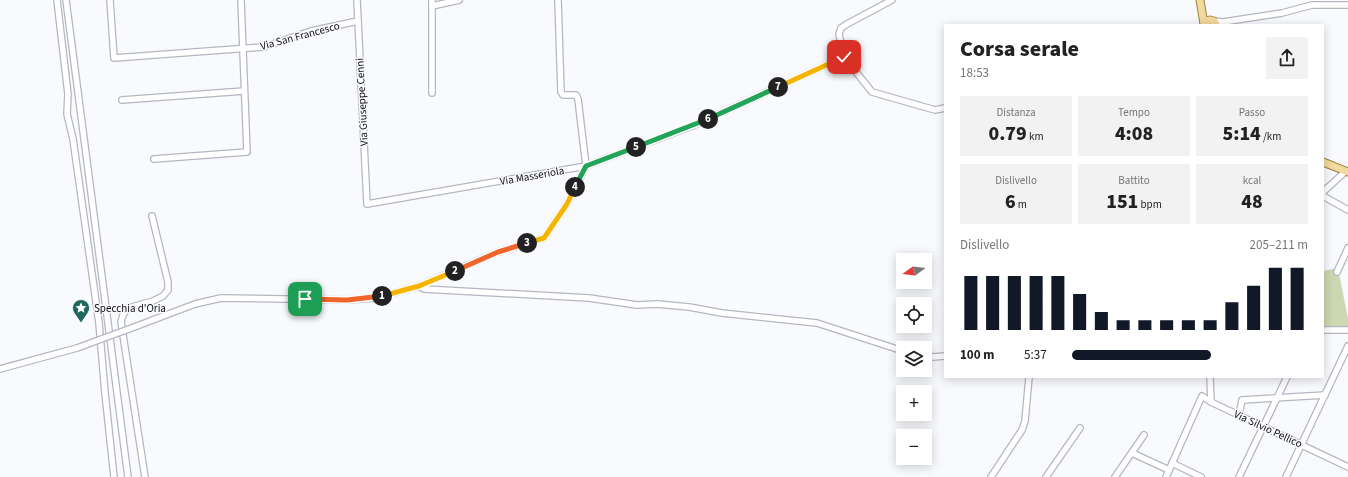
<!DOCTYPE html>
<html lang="it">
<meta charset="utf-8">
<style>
body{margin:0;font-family:"Source Sans 3",sans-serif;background:#f2f2f2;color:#222;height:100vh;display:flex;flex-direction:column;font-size:15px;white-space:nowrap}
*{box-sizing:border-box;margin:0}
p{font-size:13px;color:#767676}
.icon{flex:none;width:22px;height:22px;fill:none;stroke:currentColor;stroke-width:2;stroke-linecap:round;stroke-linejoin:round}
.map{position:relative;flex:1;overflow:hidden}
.panel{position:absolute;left:944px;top:24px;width:380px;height:354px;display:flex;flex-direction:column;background:#fff;border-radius:0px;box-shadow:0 2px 10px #0003}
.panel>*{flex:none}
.needle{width:26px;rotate:255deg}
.tools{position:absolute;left:896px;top:253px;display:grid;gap:8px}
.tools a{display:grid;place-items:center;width:36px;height:36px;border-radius:0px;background:#fff;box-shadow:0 2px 10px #0003;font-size:20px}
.pin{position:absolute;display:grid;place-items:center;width:34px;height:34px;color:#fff;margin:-17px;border-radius:8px;box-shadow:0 2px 6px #0006}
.km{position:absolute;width:20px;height:20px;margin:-10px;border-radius:50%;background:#222;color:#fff;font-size:11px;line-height:20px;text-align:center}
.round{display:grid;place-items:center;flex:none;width:42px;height:42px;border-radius:0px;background:#f2f2f2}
.summary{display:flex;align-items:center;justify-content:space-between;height:68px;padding:0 16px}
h1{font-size:22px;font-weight:800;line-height:30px}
.figures{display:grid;grid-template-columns:repeat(3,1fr);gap:6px;height:68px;padding:4px 16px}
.figures div{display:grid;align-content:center;border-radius:0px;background:#f2f2f2;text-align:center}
.figures b{font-size:20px;font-weight:800}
.figures small{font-size:11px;font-weight:400}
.figures p{font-size:11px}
.chart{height:112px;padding:8px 16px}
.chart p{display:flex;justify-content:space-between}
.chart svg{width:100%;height:72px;margin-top:4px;stroke:#111827;stroke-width:6}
ul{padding:0 16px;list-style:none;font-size:13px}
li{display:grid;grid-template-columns:64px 48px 1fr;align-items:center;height:30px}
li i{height:10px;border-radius:5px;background:#111827}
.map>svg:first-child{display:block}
.green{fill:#cbd8b1}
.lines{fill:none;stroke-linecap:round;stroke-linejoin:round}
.minor-casing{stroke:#b4b7bf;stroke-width:8}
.major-casing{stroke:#9d8243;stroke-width:9}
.minor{stroke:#fff;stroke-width:5.5}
.major{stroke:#f2d99e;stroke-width:7}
.minor-bridge-casing{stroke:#b4b7bf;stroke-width:8;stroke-linecap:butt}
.minor-bridge{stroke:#fff;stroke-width:5.5}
.split-1-casing{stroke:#fff;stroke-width:8}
.split-2-casing{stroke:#fff;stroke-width:8}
.split-3-casing{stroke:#fff;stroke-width:8}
.split-4-casing{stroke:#fff;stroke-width:8}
.split-5-casing{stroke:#fff;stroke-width:8}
.split-6-casing{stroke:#fff;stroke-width:8}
.split-7-casing{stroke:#fff;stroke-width:8}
.split-8-casing{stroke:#fff;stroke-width:8}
.split-1{stroke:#f0652b;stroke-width:5}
.split-2{stroke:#f5b400;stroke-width:5}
.split-3{stroke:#f0652b;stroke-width:5}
.split-4{stroke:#f5b400;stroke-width:5}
.split-5{stroke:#22a559;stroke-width:5}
.split-6{stroke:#22a559;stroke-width:5}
.split-7{stroke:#22a559;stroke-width:5}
.split-8{stroke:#f5b400;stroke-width:5}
.labels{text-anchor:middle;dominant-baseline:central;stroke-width:3;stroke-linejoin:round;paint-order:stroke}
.street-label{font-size:11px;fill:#0e0e11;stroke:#f9fafe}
.poi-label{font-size:11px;fill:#0e0e11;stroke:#f9fafe;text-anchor:start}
</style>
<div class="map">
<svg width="1348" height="477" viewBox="0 0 1348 477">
<rect width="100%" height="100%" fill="#f9fafe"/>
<polygon class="green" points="1338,268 1348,319 1348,327 1323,327 1323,271"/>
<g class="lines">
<defs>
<g id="minor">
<polyline points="57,0 68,94 67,114 73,139 99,323 105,393 114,477"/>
<polyline points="66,0 128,477"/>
<polyline points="110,0 114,58 264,47 311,31 358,21"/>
<polyline points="357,0 367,204 586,166 692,126 844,57"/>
<polyline points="892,0 847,24 841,28 839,34 844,57 872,92 935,110 945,108"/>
<polyline points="432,6 459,0"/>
<polyline points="1214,21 1223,22 1282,13 1312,5 1348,5"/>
<polyline points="432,93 432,0"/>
<polyline points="122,100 244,91"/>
<polyline points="154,159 247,152 241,0"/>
<polyline points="1323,192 1346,171"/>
<polyline points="1323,196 1348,210"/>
<polyline points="1337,272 1348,248"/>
<polyline points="419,286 424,289 589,298 637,305 657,304 689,307 722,313 817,323 903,351"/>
<polyline points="137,326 195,304 221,298 347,300 375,298 419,286 498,252 544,238 567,204 586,166 578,99 576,95 563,95 561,92 558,0"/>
<polyline points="1323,330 1348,330"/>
<polyline points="925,355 933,357 945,356"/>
<polyline points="0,369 77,348"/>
<polyline points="1210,377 1211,402 1348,467"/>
<polyline points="1239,415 1242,400 1325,395"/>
<polyline points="1132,453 1169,470"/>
<polyline points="1172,463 1201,477"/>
<polyline points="145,477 121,322 123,315 128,308 153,301 163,296 168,290 168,282 152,216"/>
<polyline points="991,477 1022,430 1025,421 1029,377"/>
<polyline points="1046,477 1080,428"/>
<polyline points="1115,477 1144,435"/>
<polyline points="1166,477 1202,396 1211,402"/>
<polyline points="1239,477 1287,377"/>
<polyline points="1286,477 1348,346"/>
</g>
<g id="major">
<polyline points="1200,0 1204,24"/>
<polyline points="1204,25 1206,21 1210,20 1214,21 1216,25"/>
<polyline points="1323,162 1348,172"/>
</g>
</defs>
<use href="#minor" class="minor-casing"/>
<use href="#major" class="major-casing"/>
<use href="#minor" class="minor"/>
<use href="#major" class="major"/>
<defs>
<polyline id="minor-bridge" points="77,348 137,326"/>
</defs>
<use href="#minor-bridge" class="minor-bridge-casing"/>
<use href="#minor-bridge" class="minor-bridge"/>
</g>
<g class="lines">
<defs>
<polyline id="split-1" points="305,299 347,300 382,296"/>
<polyline id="split-2" points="382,296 419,286 455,271"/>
<polyline id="split-3" points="455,271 498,252 527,243"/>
<polyline id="split-4" points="527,243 544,238 567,204 575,187"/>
<polyline id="split-5" points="575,187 586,166 636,147"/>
<polyline id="split-6" points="636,147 708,119"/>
<polyline id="split-7" points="708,119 778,87"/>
<polyline id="split-8" points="778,87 844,57"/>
</defs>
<use href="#split-1" class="split-1-casing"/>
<use href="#split-2" class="split-2-casing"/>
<use href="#split-3" class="split-3-casing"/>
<use href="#split-4" class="split-4-casing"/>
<use href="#split-5" class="split-5-casing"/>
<use href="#split-6" class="split-6-casing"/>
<use href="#split-7" class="split-7-casing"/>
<use href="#split-8" class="split-8-casing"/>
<use href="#split-1" class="split-1"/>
<use href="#split-2" class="split-2"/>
<use href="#split-3" class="split-3"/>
<use href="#split-4" class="split-4"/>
<use href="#split-5" class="split-5"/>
<use href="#split-6" class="split-6"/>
<use href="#split-7" class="split-7"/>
<use href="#split-8" class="split-8"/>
</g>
<defs>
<symbol id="sight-pin" viewBox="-11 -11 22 30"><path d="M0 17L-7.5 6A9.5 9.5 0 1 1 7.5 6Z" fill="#20685f" stroke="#f9fafe"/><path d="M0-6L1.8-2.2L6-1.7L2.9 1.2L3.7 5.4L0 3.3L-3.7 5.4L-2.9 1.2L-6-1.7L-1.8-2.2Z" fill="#fff"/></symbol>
</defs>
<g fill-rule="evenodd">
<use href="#sight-pin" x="71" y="298" width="20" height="27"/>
</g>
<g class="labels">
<g class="street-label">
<text transform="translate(300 36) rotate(-15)">Via San Francesco</text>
<text transform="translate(362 102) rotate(-93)">Via Giuseppe Cenni</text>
<text transform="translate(532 176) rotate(-10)">Via Masseriola</text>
<text transform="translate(1268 429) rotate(25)">Via Silvio Pellico</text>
</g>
<g class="poi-label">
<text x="94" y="308">Specchia d'Oria</text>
</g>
</g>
</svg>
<div class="tools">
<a><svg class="needle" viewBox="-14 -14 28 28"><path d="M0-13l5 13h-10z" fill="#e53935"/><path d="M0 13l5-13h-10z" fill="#767676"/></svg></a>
<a><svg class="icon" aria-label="locate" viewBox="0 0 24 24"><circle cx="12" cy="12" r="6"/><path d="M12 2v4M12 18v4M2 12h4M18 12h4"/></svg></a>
<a><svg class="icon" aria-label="layers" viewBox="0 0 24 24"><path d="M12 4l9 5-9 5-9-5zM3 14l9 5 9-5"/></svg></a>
<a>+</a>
<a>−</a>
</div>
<div class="pin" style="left:305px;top:299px;background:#1e9e55"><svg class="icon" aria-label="arrive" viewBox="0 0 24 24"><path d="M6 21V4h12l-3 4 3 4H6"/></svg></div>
<div class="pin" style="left:844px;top:57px;background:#d93025"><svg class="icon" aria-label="check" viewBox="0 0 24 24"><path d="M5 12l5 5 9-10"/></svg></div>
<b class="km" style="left:382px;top:296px">1</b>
<b class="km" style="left:455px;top:271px">2</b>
<b class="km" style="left:527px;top:243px">3</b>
<b class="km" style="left:575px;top:187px">4</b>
<b class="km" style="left:636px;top:147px">5</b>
<b class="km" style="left:708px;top:119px">6</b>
<b class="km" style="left:778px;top:87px">7</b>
<section class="panel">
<div class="summary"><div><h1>Corsa serale</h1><p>18:53</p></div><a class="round"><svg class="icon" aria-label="share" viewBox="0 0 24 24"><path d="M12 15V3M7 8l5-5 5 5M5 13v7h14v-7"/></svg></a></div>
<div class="figures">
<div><p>Distanza</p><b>0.79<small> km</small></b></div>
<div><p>Tempo</p><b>4:08</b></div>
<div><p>Passo</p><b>5:14<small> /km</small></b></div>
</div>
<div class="figures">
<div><p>Dislivello</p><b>6<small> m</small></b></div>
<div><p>Battito</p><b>151<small> bpm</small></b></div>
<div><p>kcal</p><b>48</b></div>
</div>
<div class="chart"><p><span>Dislivello</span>205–211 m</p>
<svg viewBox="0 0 160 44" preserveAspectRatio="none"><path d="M5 44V11M15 44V11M25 44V11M35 44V11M45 44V11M55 44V22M65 44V33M75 44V38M85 44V38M95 44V38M105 44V38M115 44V38M125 44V27M135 44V17M145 44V6M155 44V6"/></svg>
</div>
<ul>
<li><b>100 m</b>5:37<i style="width:59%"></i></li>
</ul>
</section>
</div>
